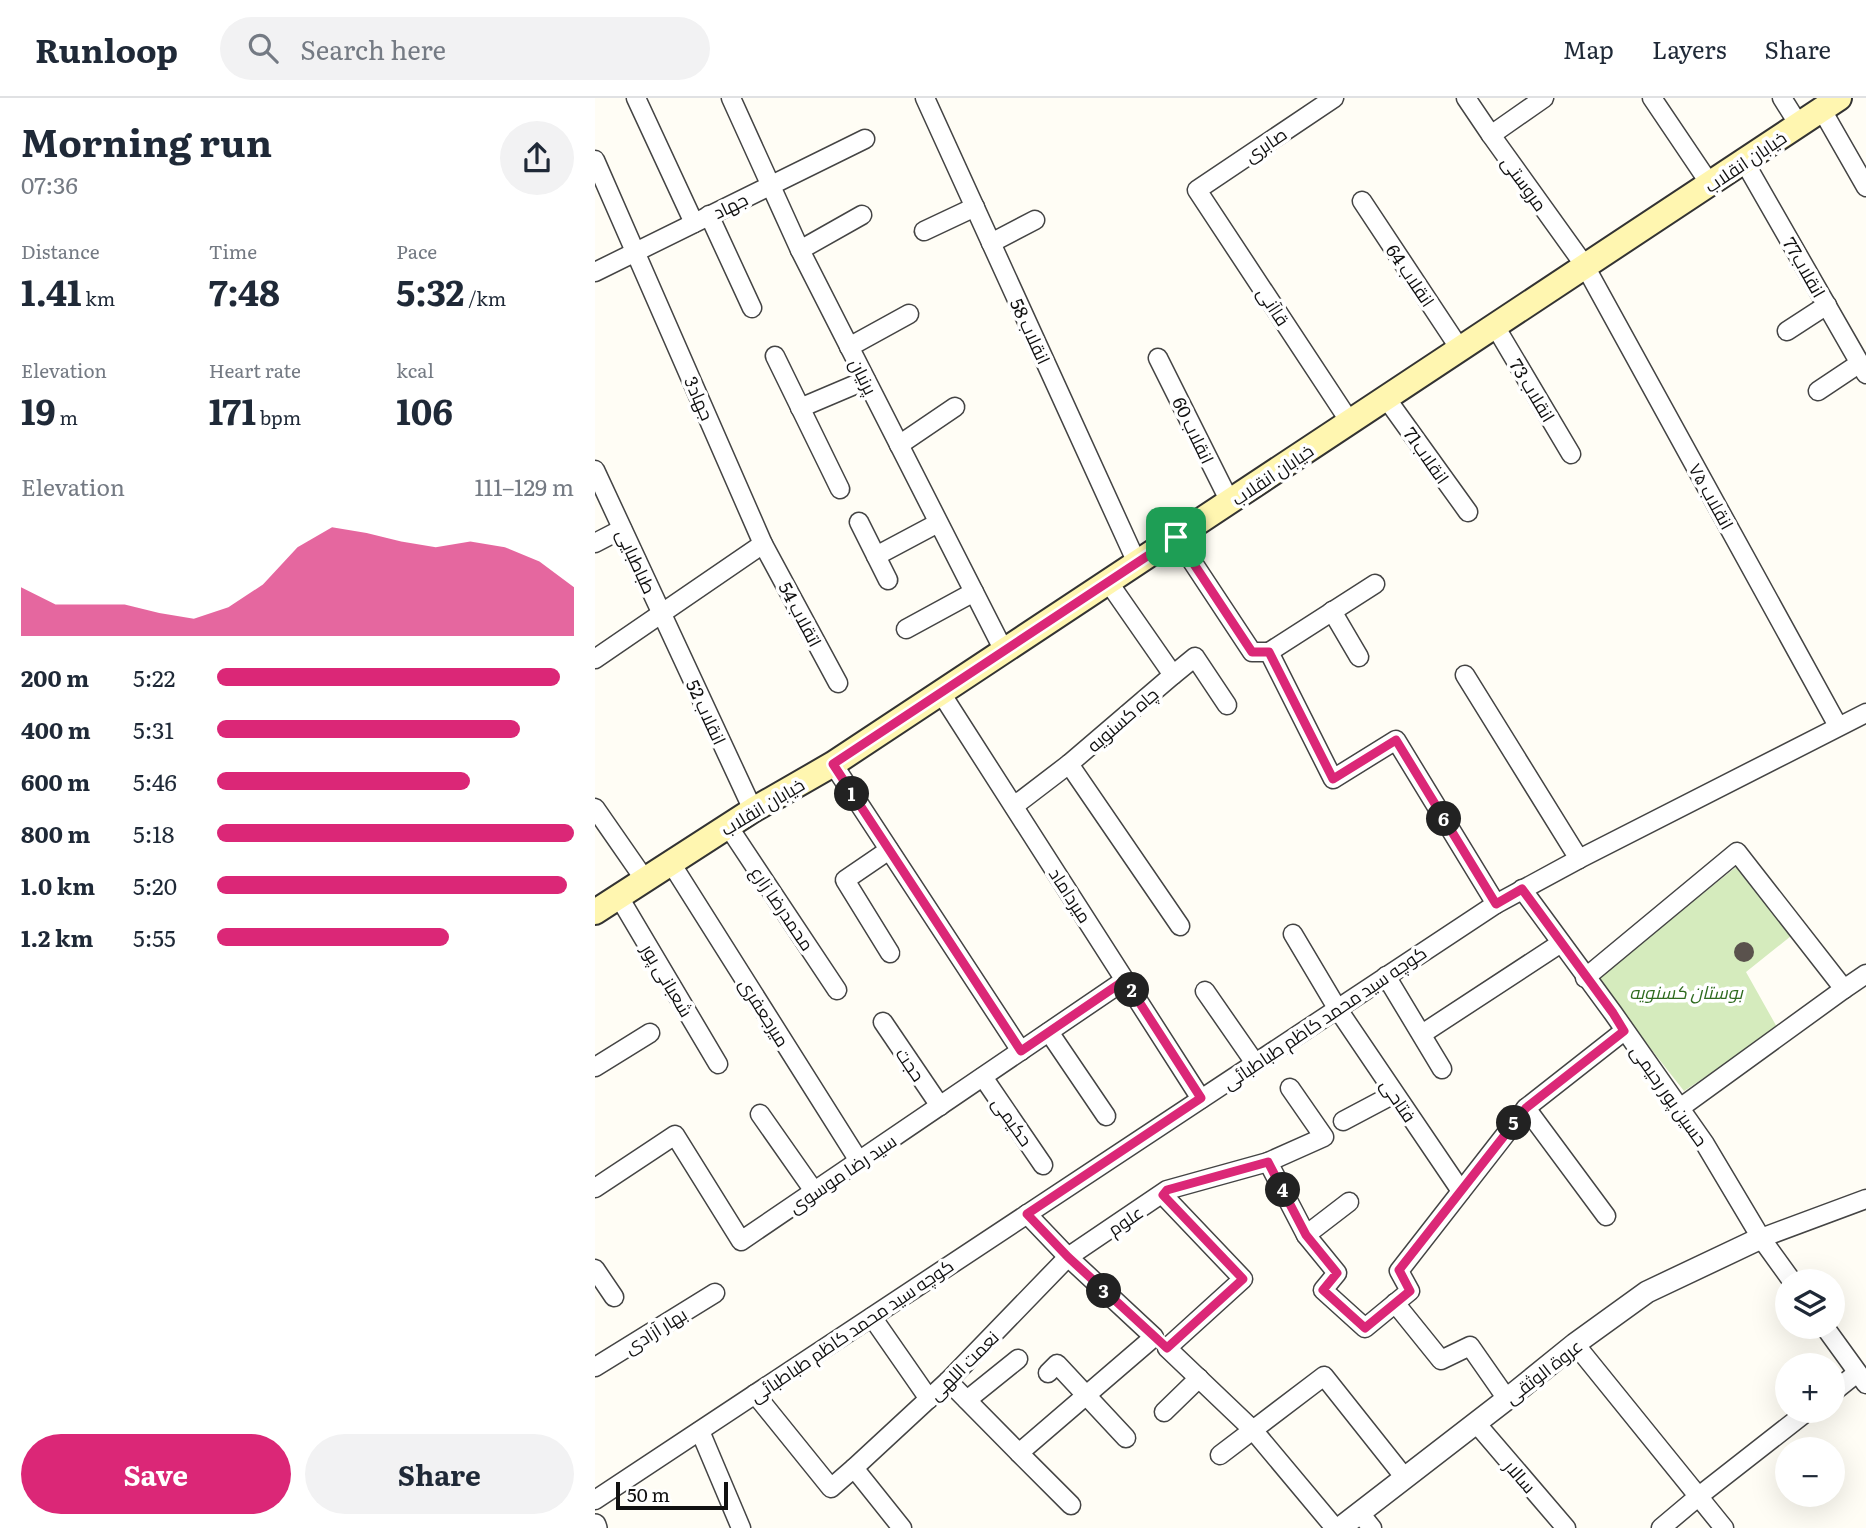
<!DOCTYPE html>
<meta charset="utf-8">
<style>
body{margin:0;font-family:Literata,Cairo,serif;background:#f2f2f3;color:#1f2937;height:100vh;display:flex;flex-direction:column;font-size:26px;white-space:nowrap}
*{box-sizing:border-box;margin:0}
p{font-size:23px;color:#747a83}
.icon{flex:none;width:38px;height:38px;fill:none;stroke:currentColor;stroke-width:2;stroke-linecap:round;stroke-linejoin:round}
.map{position:relative;flex:1;overflow:hidden}
.panel{display:flex;flex-direction:column;background:#fff;width:595px}
.panel>*{flex:none}
.buttons{position:absolute;left:1180px;top:1171px;display:grid;gap:14px}
.buttons a{display:grid;place-items:center;width:70px;height:70px;border-radius:50%;background:#fff;box-shadow:0 7px 28px #0002;font-size:35px}
.scale{position:absolute;left:21px;bottom:18px;width:112px;box-sizing:border-box;padding-left:7px;border:4px solid #111;border-top:0;font-size:19px;line-height:24px;white-space:nowrap;color:#111;-webkit-text-stroke:5px #fff;paint-order:stroke}
.pin{position:absolute;display:grid;place-items:center;width:60px;height:60px;color:#fff;margin:-30px;border-radius:14px;box-shadow:0 4px 10px #0006}
.km{position:absolute;width:35px;height:35px;margin:-18px;border-radius:50%;background:#222;color:#fff;font-size:19px;line-height:35px;text-align:center}
.round{display:grid;place-items:center;flex:none;width:74px;height:74px;border-radius:37px;background:#f2f2f3}
.headline{display:flex;align-items:center;justify-content:space-between;height:119px;padding:0 21px}
h1{font-size:38px;font-weight:700;line-height:52px}
.figures{display:grid;grid-template-columns:repeat(3,1fr);gap:10px;height:119px;padding:7px 21px}
.figures div{display:grid;align-content:center}
.figures b{font-size:35px;font-weight:700}
.figures small{font-size:19px;font-weight:400}
.figures p{font-size:19px}
.chart{height:196px;padding:14px 21px}
.chart p{display:flex;justify-content:space-between}
.chart svg{width:100%;height:126px;margin-top:7px;fill:#db2777;opacity:.7}
.button{display:flex;gap:14px;margin-top:auto;padding:14px 21px}
.button a{flex:1;height:80px;border-radius:42px;background:#db2777;color:#fff;font-size:28px;font-weight:700;line-height:80px;text-align:center}
.button a+a{background:#f2f2f3;color:#1f2937}
ul{padding:0 21px;list-style:none;font-size:23px}
li{display:grid;grid-template-columns:112px 84px 1fr;align-items:center;height:52px}
li i{height:18px;border-radius:9px;background:#db2777}
header{display:flex;align-items:center;gap:42px;box-sizing:border-box;height:98px;padding:0 35px;background:#fff;border-bottom:2px solid #e0e1e3}
header strong{font-size:33px}
nav{display:flex;gap:38px;margin-inline-start:auto;font-size:24px}
.search{width:490px;height:63px;background:#f2f2f3;display:flex;align-items:center;gap:18px;box-sizing:border-box;padding:0 24px;border-radius:38px;color:#747a83;font-size:26px}
main{display:flex;flex:1;min-height:0}
.map>svg:first-child{display:block}
.green{fill:#d5ebbd}
.building{fill:#5a524d}
.lines{fill:none;stroke-linecap:round;stroke-linejoin:round}
.minor-casing{stroke:#444;stroke-width:21}
.tertiary-casing{stroke:#444;stroke-width:24}
.secondary-casing{stroke:#333;stroke-width:28}
.minor{stroke:#fff;stroke-width:18}
.tertiary{stroke:#fff;stroke-width:21}
.secondary{stroke:#fff6b0;stroke-width:24}
.route-casing{stroke:#fff;stroke-width:14}
.route{stroke:#db2777;stroke-width:9}
.labels{text-anchor:middle;dominant-baseline:central;stroke-width:7;stroke-linejoin:round;paint-order:stroke}
.street-label{font-size:18px;fill:#111;stroke:#fff}
.park-label{font-size:18px;font-style:italic;fill:#2f6b1f;stroke:#fff}
</style>
<header>
<strong>Runloop</strong>
<div class="search"><svg class="icon" aria-label="search" viewBox="0 0 24 24"><circle cx="10" cy="10" r="6"/><path d="M15 15l6 6"/></svg>Search here</div>
<nav><a>Map</a><a>Layers</a><a>Share</a></nav>
</header>
<main>
<section class="panel">
<div class="headline"><div><h1>Morning run</h1><p>07:36</p></div><a class="round"><svg class="icon" aria-label="share" viewBox="0 0 24 24"><path d="M12 15V3M7 8l5-5 5 5M5 13v7h14v-7"/></svg></a></div>
<div class="figures">
<div><p>Distance</p><b>1.41<small> km</small></b></div>
<div><p>Time</p><b>7:48</b></div>
<div><p>Pace</p><b>5:32<small> /km</small></b></div>
</div>
<div class="figures">
<div><p>Elevation</p><b>19<small> m</small></b></div>
<div><p>Heart rate</p><b>171<small> bpm</small></b></div>
<div><p>kcal</p><b>106</b></div>
</div>
<div class="chart"><p><span>Elevation</span>111–129 m</p>
<svg viewBox="0 0 160 44" preserveAspectRatio="none"><path d="M0 44V27L10 33L20 33L30 33L40 36L50 38L60 34L70 26L80 13L90 6L100 8L110 11L120 13L130 11L140 13L150 18L160 27V44z"/></svg>
</div>
<ul>
<li><b>200 m</b>5:22<i style="width:96%"></i></li>
<li><b>400 m</b>5:31<i style="width:85%"></i></li>
<li><b>600 m</b>5:46<i style="width:71%"></i></li>
<li><b>800 m</b>5:18<i style="width:100%"></i></li>
<li><b>1.0 km</b>5:20<i style="width:98%"></i></li>
<li><b>1.2 km</b>5:55<i style="width:65%"></i></li>
</ul>
<div class="button"><a>Save</a><a>Share</a></div>
</section>
<div class="map">
<svg width="1271" height="1430" viewBox="0 0 1271 1430">
<rect width="100%" height="100%" fill="#fffdf5"/>
<polygon class="green" points="1141,769 1196,838 1151,874 1183,931 1089,993 1001,881"/>
<circle class="building" cx="1149" cy="854" r="10"/>
<g class="lines">
<defs>
<g id="minor">
<polyline points="41,0 99,125"/>
<polyline points="136,0 205,152 409,553"/>
<polyline points="330,0 542,465"/>
<polyline points="739,0 602,92 755,324"/>
<polyline points="871,0 896,37 990,168 1243,628"/>
<polyline points="1057,0 1115,86"/>
<polyline points="1187,0 1204,27"/>
<polyline points="1227,12 1271,89"/>
<polyline points="896,37 949,0"/>
<polyline points="0,62 168,446 243,585"/>
<polyline points="1149,63 1271,276"/>
<polyline points="767,103 865,251"/>
<polyline points="114,117 157,210"/>
<polyline points="329,133 380,109"/>
<polyline points="396,145 440,122"/>
<polyline points="205,152 267,117"/>
<polyline points="0,174 270,41"/>
<polyline points="900,228 976,356"/>
<polyline points="1192,233 1232,207"/>
<polyline points="254,249 314,216"/>
<polyline points="180,258 245,391"/>
<polyline points="563,260 635,404"/>
<polyline points="1223,293 1265,265"/>
<polyline points="791,300 873,414"/>
<polyline points="205,310 271,282"/>
<polyline points="304,347 360,309"/>
<polyline points="0,372 158,712"/>
<polyline points="264,424 293,482"/>
<polyline points="581,439 657,554 674,554 738,681 801,642 901,806"/>
<polyline points="0,445 27,431"/>
<polyline points="281,458 343,425"/>
<polyline points="737,513 764,559"/>
<polyline points="311,531 379,494"/>
<polyline points="674,554 780,486"/>
<polyline points="0,561 168,446"/>
<polyline points="578,577 600,559 632,607"/>
<polyline points="870,577 984,761"/>
<polyline points="346,595 606,1001"/>
<polyline points="238,666 426,953"/>
<polyline points="474,666 585,828"/>
<polyline points="419,708 474,666 578,577 514,485"/>
<polyline points="0,710 50,782"/>
<polyline points="133,728 242,892"/>
<polyline points="294,752 250,782 295,855"/>
<polyline points="76,765 264,1063"/>
<polyline points="927,791 1018,915 1110,1046 1166,1140 1197,1183"/>
<polyline points="24,799 123,966"/>
<polyline points="698,836 742,910 866,1093"/>
<polyline points="791,878 847,971"/>
<polyline points="990,880 1142,754 1249,891 1085,1010"/>
<polyline points="1249,891 1271,876"/>
<polyline points="610,893 660,965"/>
<polyline points="288,924 345,1008"/>
<polyline points="454,934 511,1018"/>
<polyline points="827,936 966,845"/>
<polyline points="0,969 55,935"/>
<polyline points="388,979 448,1067"/>
<polyline points="931,1010 1011,1118"/>
<polyline points="165,1016 219,1093"/>
<polyline points="748,1023 799,996"/>
<polyline points="673,1064 711,1137 742,1175 728,1192 770,1230 815,1193 804,1173 931,1010 1029,933"/>
<polyline points="0,1090 80,1037 146,1143 530,882"/>
<polyline points="568,1097 648,1181 572,1250 658,1332 740,1430"/>
<polyline points="711,1137 754,1104"/>
<polyline points="1166,1140 1271,1101"/>
<polyline points="0,1171 19,1199"/>
<polyline points="800,1205 846,1262 875,1248 912,1301"/>
<polyline points="277,1219 334,1301"/>
<polyline points="1229,1228 1271,1286"/>
<polyline points="980,1246 1129,1430"/>
<polyline points="0,1269 120,1195"/>
<polyline points="453,1275 462,1266 531,1340"/>
<polyline points="353,1283 424,1355 559,1239 473,1159 432,1116"/>
<polyline points="1237,1295 1262,1275"/>
<polyline points="160,1296 236,1390 259,1370 307,1430"/>
<polyline points="372,1302 423,1261"/>
<polyline points="569,1314 604,1280"/>
<polyline points="881,1325 971,1430"/>
<polyline points="105,1333 146,1430"/>
<polyline points="424,1355 476,1407"/>
<polyline points="625,1357 729,1278 810,1380"/>
<polyline points="259,1370 353,1283 473,1159 572,1092 673,1064 729,1039 695,990"/>
<polyline points="0,1402 901,806 984,761 1271,615"/>
<polyline points="765,1415 777,1430"/>
<polyline points="1066,1430 1104,1398 1214,1312"/>
</g>
<g id="tertiary">
<polyline points="0,1427 1,1430"/>
<polyline points="745,1430 912,1301 980,1246 1052,1194 1166,1140"/>
</g>
<polyline id="secondary" points="0,814 158,712 238,666 1244,0"/>
</defs>
<use href="#minor" class="minor-casing"/>
<use href="#tertiary" class="tertiary-casing"/>
<use href="#secondary" class="secondary-casing"/>
<use href="#minor" class="minor"/>
<use href="#tertiary" class="tertiary"/>
<use href="#secondary" class="secondary"/>
</g>
<g class="lines">
<defs>
<polygon id="route" points="581,439 657,554 674,554 738,681 801,642 901,806 927,791 1018,915 1029,933 931,1010 804,1172 815,1193 770,1230 728,1192 742,1175 711,1137 673,1064 572,1092 568,1097 648,1181 572,1250 473,1159 432,1116 606,1000 530,882 426,953 238,666"/>
</defs>
<use href="#route" class="route-casing"/>
<use href="#route" class="route"/>
</g>
<g class="labels">
<g class="street-label">
<text transform="translate(670 46) rotate(-34)">صابری</text>
<text transform="translate(1150 63) rotate(-34)">خیابان انقلاب</text>
<text transform="translate(930 85) rotate(54)">مروستی</text>
<text transform="translate(135 107) rotate(-26)">جهاد</text>
<text transform="translate(1210 169) rotate(60)">انقلاب77</text>
<text transform="translate(816 177) rotate(56)">انقلاب 64</text>
<text transform="translate(679 208) rotate(57)">قاآنی</text>
<text transform="translate(436 233) rotate(65)">انقلاب 58</text>
<text transform="translate(269 278) rotate(63)">پرنیان</text>
<text transform="translate(938 292) rotate(59)">انقلاب 73</text>
<text transform="translate(105 300) rotate(66)">جهاد3</text>
<text transform="translate(599 332) rotate(64)">انقلاب 60</text>
<text transform="translate(832 357) rotate(55)">انقلاب71</text>
<text transform="translate(677 376) rotate(-34)">خیابان انقلاب</text>
<text transform="translate(1117 398) rotate(61)">انقلاب ۷۵</text>
<text transform="translate(42 463) rotate(65)">طباطبایی</text>
<text transform="translate(206 516) rotate(62)">اتقلاب 54</text>
<text transform="translate(112 614) rotate(65)">انقلاب 52</text>
<text transform="translate(527 621) rotate(-41)">چاه کسنویه</text>
<text transform="translate(167 708) rotate(-31)">خیابان انقلاب</text>
<text transform="translate(476 797) rotate(57)">میرداماد</text>
<text transform="translate(188 810) rotate(56)">محمدرضا زارع</text>
<text transform="translate(73 882) rotate(59)">شعبانی پور</text>
<text transform="translate(170 914) rotate(58)">میرجعفری</text>
<text transform="translate(729 919) rotate(-34)">کوچه سید محمد کاظم طباطبائی</text>
<text transform="translate(316 966) rotate(56)">حجت</text>
<text transform="translate(1075 997) rotate(55)">حسین پور رحیمی</text>
<text transform="translate(804 1002) rotate(56)">فتاحی</text>
<text transform="translate(418 1023) rotate(55)">حکیمی</text>
<text transform="translate(247 1075) rotate(-34)">سید رضا موسوی</text>
<text transform="translate(530 1122) rotate(-34)">علوم</text>
<text transform="translate(60 1232) rotate(-32)">بهار آزادی</text>
<text transform="translate(256 1232) rotate(-34)">کوچه سید محمد کاظم طباطبائی</text>
<text transform="translate(368 1267) rotate(-45)">نعمت اللهی</text>
<text transform="translate(948 1273) rotate(-38)">عروة الوثقی</text>
<text transform="translate(926 1378) rotate(49)">سالار</text>
</g>
<g class="park-label">
<text x="1091" y="893">بوستان کسنویه</text>
</g>
</g>
</svg>
<div class="buttons">
<a><svg class="icon" aria-label="layers" viewBox="0 0 24 24"><path d="M12 4l9 5-9 5-9-5zM3 14l9 5 9-5"/></svg></a>
<a>+</a>
<a>−</a>
</div>
<div class="scale">50 m</div>
<div class="pin" style="left:581px;top:439px;background:#1e9e55"><svg class="icon" aria-label="arrive" viewBox="0 0 24 24"><path d="M6 21V4h12l-3 4 3 4H6"/></svg></div>
<b class="km" style="left:257px;top:696px">1</b>
<b class="km" style="left:537px;top:892px">2</b>
<b class="km" style="left:509px;top:1193px">3</b>
<b class="km" style="left:688px;top:1092px">4</b>
<b class="km" style="left:919px;top:1025px">5</b>
<b class="km" style="left:849px;top:721px">6</b>
</div>
</main>
